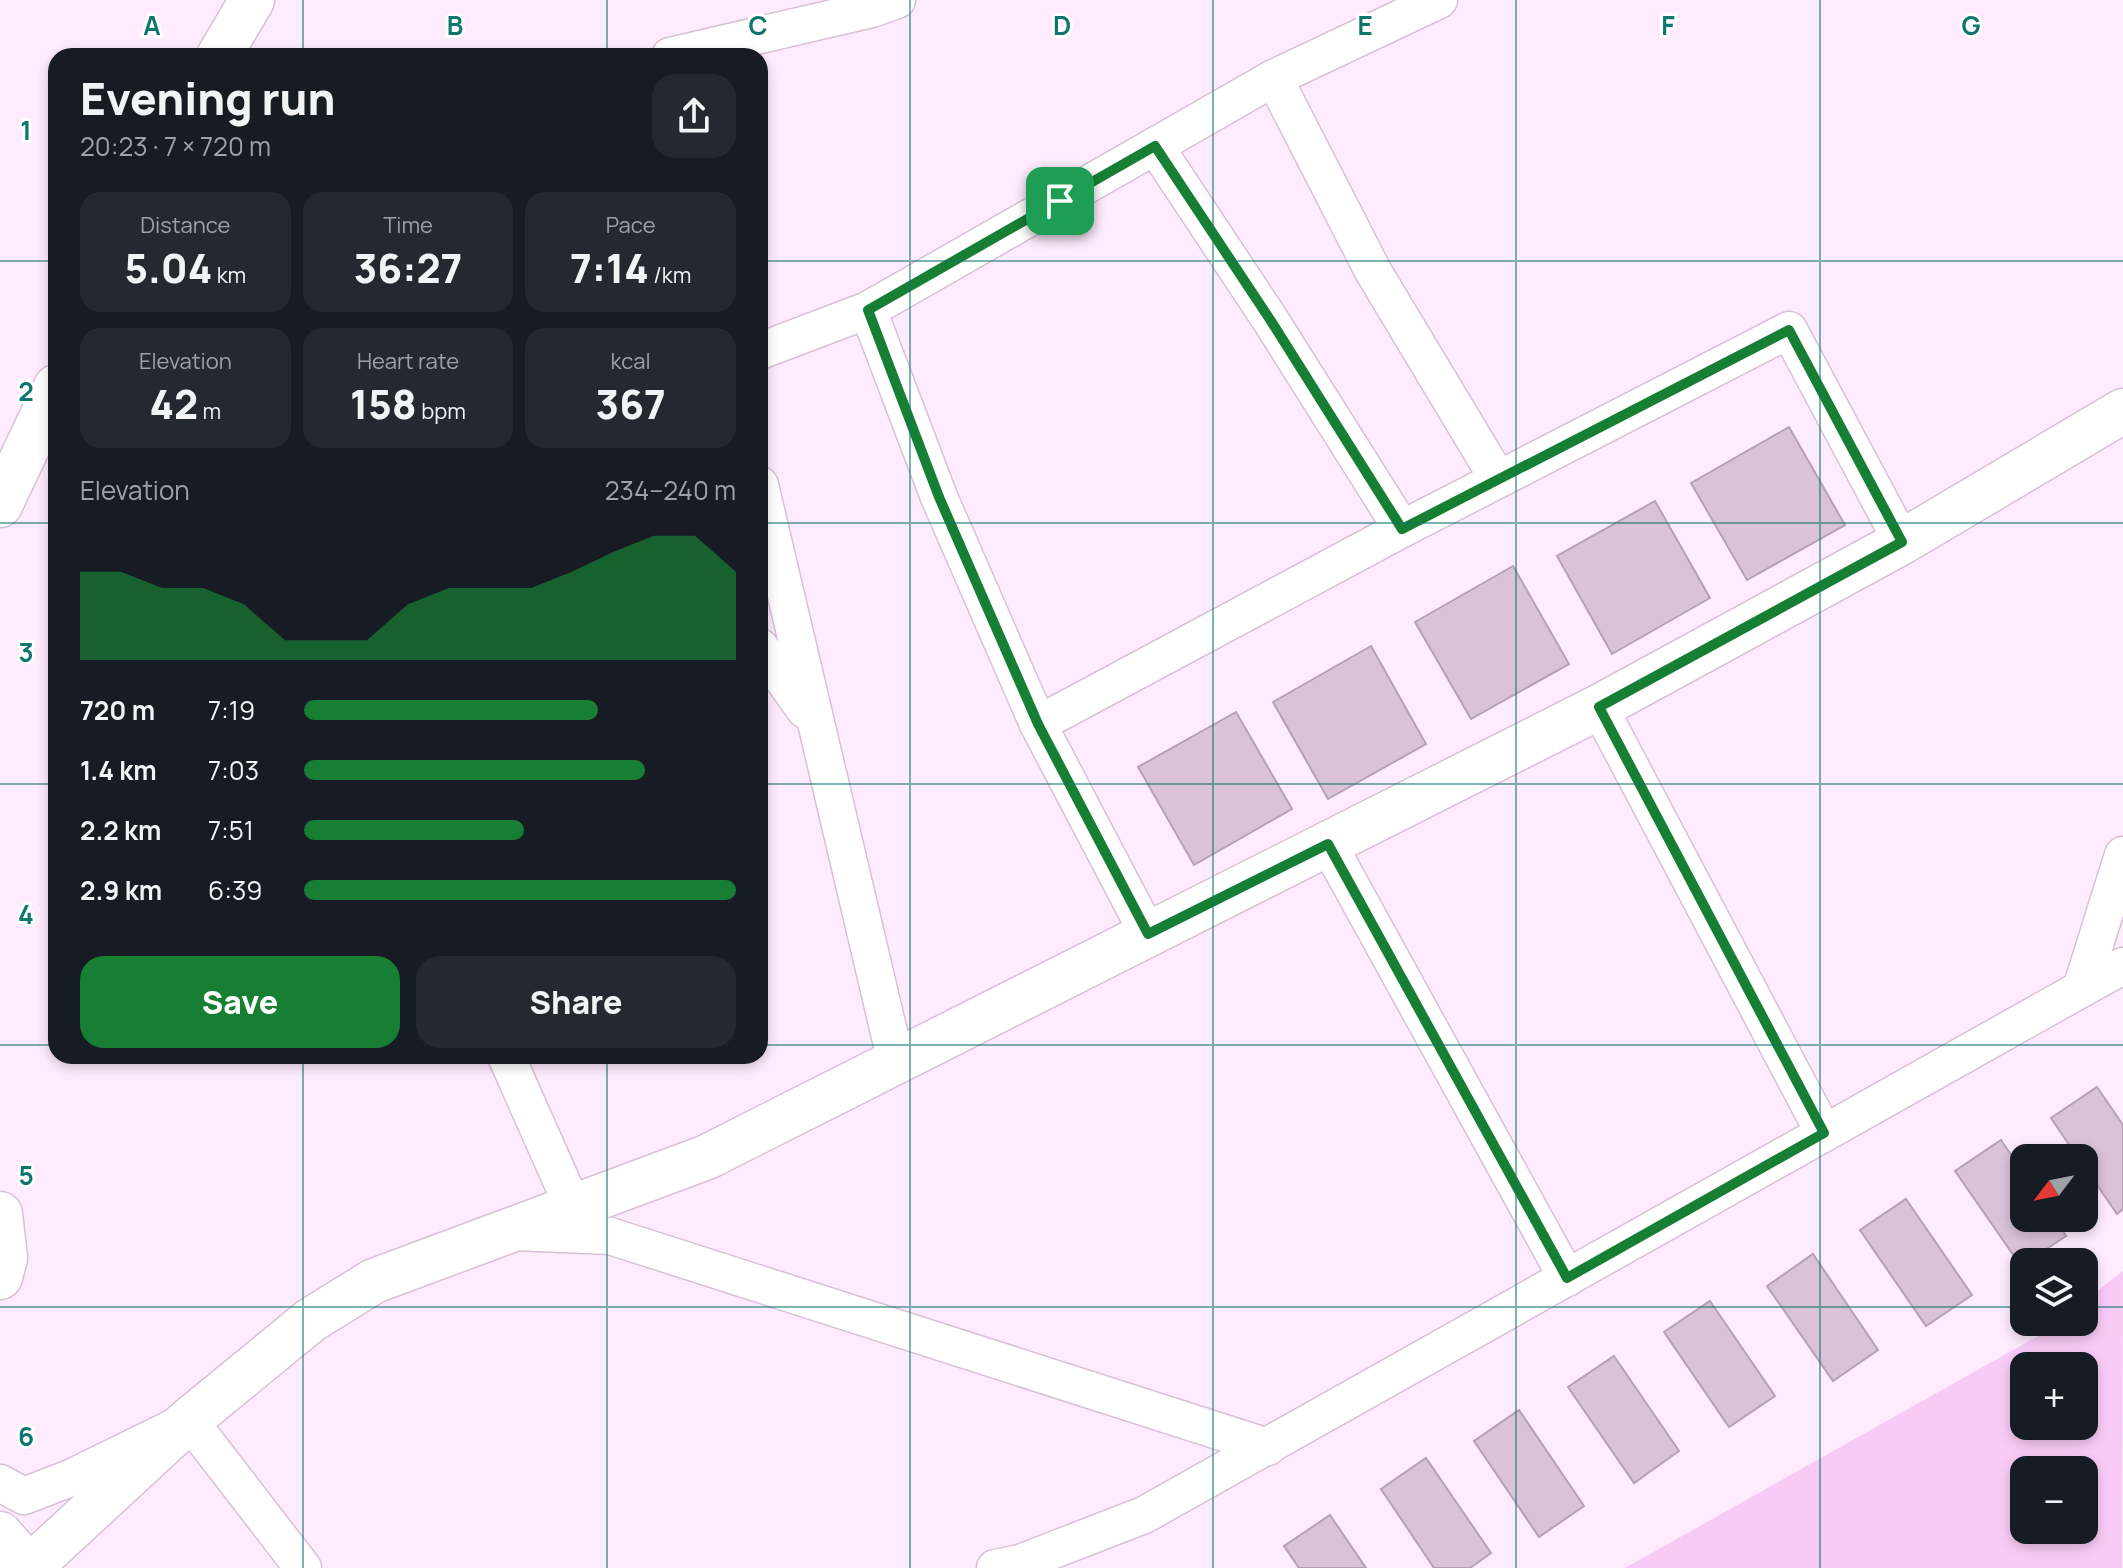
<!DOCTYPE html>
<meta charset="utf-8">
<style>
body{margin:0;font-family:Manrope,sans-serif;background:#242831;color:#f1f3f6;height:100vh;display:flex;flex-direction:column;font-size:30px;white-space:nowrap}
*{box-sizing:border-box;margin:0}
p{font-size:26px;color:#9ea1a6}
.icon{flex:none;width:44px;height:44px;fill:none;stroke:currentColor;stroke-width:2;stroke-linecap:round;stroke-linejoin:round}
.map{position:relative;flex:1;overflow:hidden}
.drawer{position:absolute;left:48px;top:48px;width:720px;height:1016px;display:flex;flex-direction:column;background:#171b24;border-radius:24px;box-shadow:0 4px 12px #0003}
.drawer>*{flex:none}
.needle{width:52px;rotate:238deg}
.controls{position:absolute;left:2010px;top:1144px;display:grid;gap:16px}
.controls a{display:grid;place-items:center;width:88px;height:88px;border-radius:16px;background:#171b24;box-shadow:0 4px 12px #0003;font-size:40px}
.pin{position:absolute;display:grid;place-items:center;width:68px;height:68px;color:#fff;margin:-34px;border-radius:16px;box-shadow:0 4px 12px #0006}
.round{display:grid;place-items:center;flex:none;width:84px;height:84px;border-radius:24px;background:#242831}
.headline{display:flex;align-items:center;justify-content:space-between;height:136px;padding:0 32px}
h1{font-size:44px;font-weight:800;line-height:60px}
.figures{display:grid;grid-template-columns:repeat(3,1fr);gap:12px;height:136px;padding:8px 32px}
.figures div{display:grid;align-content:center;border-radius:20px;background:#242831;text-align:center}
.figures b{font-size:40px;font-weight:800}
.figures small{font-size:22px;font-weight:400}
.figures p{font-size:22px}
.chart{height:224px;padding:16px 32px}
.chart p{display:flex;justify-content:space-between}
.chart svg{width:100%;height:144px;margin-top:8px;fill:#177f34;opacity:.7}
.cta{display:flex;gap:16px;margin-top:auto;padding:16px 32px}
.cta a{flex:1;height:92px;border-radius:24px;background:#177f34;color:#fff;font-size:32px;font-weight:800;line-height:92px;text-align:center}
.cta a+a{background:#242831;color:#f1f3f6}
ul{padding:0 32px;list-style:none;font-size:26px}
li{display:grid;grid-template-columns:128px 96px 1fr;align-items:center;height:60px}
li i{height:20px;border-radius:10px;background:#177f34}
.map>svg:first-child{display:block}
.green{fill:#f8cbf6;fill-rule:evenodd}
.building{fill:#dac2d9;stroke:#b7a0b6;stroke-width:2}
.lines{fill:none;stroke-linecap:round;stroke-linejoin:round}
.street-casing{stroke:#d8c0d7;stroke-width:39}
.secondary-casing{stroke:#d8c0d7;stroke-width:47}
.street{stroke:#fff;stroke-width:36}
.secondary{stroke:#fff;stroke-width:44}
.route-casing{stroke:#fff;stroke-width:16}
.route{stroke:#177f34;stroke-width:10}
.grid{fill:none;stroke:#0f766e;stroke-width:2;stroke-opacity:0.55}
.grid-label{font-size:26px;text-anchor:middle;font-weight:bold;fill:#0f766e;stroke:#fff;stroke-width:6;stroke-linejoin:round;paint-order:stroke}
</style>
<div class="map">
<svg width="2123" height="1568" viewBox="0 0 2123 1568">
<rect width="100%" height="100%" fill="#ffebfe"/>
<path class="green" d="M2123 1271 2122 1568H1625L2047 1331 2059 1322H2084V1301ZM2024 1366H2084V1426H2024ZM2024 1470H2084V1530H2024Z"/>
<g class="building">
<polygon points="1789,427 1845,525 1747,580 1691,483"/>
<polygon points="1655,501 1710,598 1612,654 1557,556"/>
<polygon points="1513,566 1569,664 1471,719 1415,622"/>
<polygon points="1371,646 1426,744 1328,799 1273,702"/>
<polygon points="1236,712 1292,809 1194,865 1138,767"/>
<polygon points="2097,1087 2123,1125 2123,1209 2117,1214 2084,1166 2084,1158 2078,1158 2051,1118"/>
<polygon points="2001,1140 2024,1174 2024,1218 2054,1218 2066,1236 2021,1266 1955,1171"/>
<polygon points="1906,1199 1972,1295 1926,1326 1860,1230"/>
<polygon points="1813,1254 1878,1350 1833,1381 1767,1286"/>
<polygon points="1710,1301 1775,1396 1729,1427 1664,1332"/>
<polygon points="1614,1356 1679,1451 1634,1483 1568,1387"/>
<polygon points="1519,1410 1584,1506 1539,1537 1474,1441"/>
<polygon points="1426,1458 1491,1553 1470,1568 1434,1568 1381,1489"/>
<polygon points="1330,1515 1366,1568 1299,1568 1284,1546"/>
</g>
<g class="lines">
<defs>
<g id="street">
<polyline points="670,56 872,9 897,0"/>
<polyline points="1274,78 1373,271 1498,479"/>
<polyline points="1155,146 1274,78 1439,0"/>
<polyline points="760,351 868,310 1155,146 1271,321 1402,529 1038,724 939,497 868,310"/>
<polyline points="760,485 896,1062"/>
<polyline points="1402,529 1789,330 1902,542"/>
<polyline points="760,647 805,710"/>
<polyline points="1599,707 1824,1133"/>
<polyline points="1038,724 1148,934"/>
<polyline points="1328,844 1567,1278"/>
<polyline points="2081,989 2123,966"/>
<polyline points="506,1056 573,1207"/>
<polyline points="515,1232 610,1236 1268,1447"/>
<polyline points="0,1483 24,1496 73,1477 189,1420 303,1568"/>
<polyline points="995,1568 1020,1563 1144,1515 2081,989 2123,855"/>
</g>
<g id="secondary">
<polyline points="219,56 252,0"/>
<polyline points="0,505 56,387"/>
<polyline points="0,1214 5,1258 0,1277"/>
<polyline points="0,1534 14,1550 17,1568"/>
<polyline points="29,1568 189,1420 311,1320 374,1281 707,1157 1599,707 1902,542 2123,411"/>
</g>
</defs>
<use href="#street" class="street-casing"/>
<use href="#secondary" class="secondary-casing"/>
<use href="#street" class="street"/>
<use href="#secondary" class="secondary"/>
</g>
<g class="lines">
<defs>
<polygon id="route" points="1155,146 1271,321 1402,529 1789,330 1902,542 1599,707 1824,1133 1567,1278 1328,844 1148,934 1038,724 939,497 868,310"/>
</defs>
<use href="#route" class="route-casing"/>
<use href="#route" class="route"/>
</g>
<path class="grid" d="M303 0V56M607 0V56M910 0V1568M1213 0V1568M1516 0V1568M1820 0V1568M0 261H56M760 261H2123M0 523H56M760 523H2123M0 784H56M760 784H2123M0 1045H56M760 1045H2123M303 1056V1568M607 1056V1568M0 1307H2024M2084 1307H2123"/>
<g class="grid-label">
<text x="152" y="35">A</text>
<text x="455" y="35">B</text>
<text x="758" y="35">C</text>
<text x="1062" y="35">D</text>
<text x="1365" y="35">E</text>
<text x="1668" y="35">F</text>
<text x="1971" y="35">G</text>
<text x="26" y="140">1</text>
<text x="26" y="401">2</text>
<text x="26" y="662">3</text>
<text x="26" y="924">4</text>
<text x="26" y="1185">5</text>
<text x="26" y="1446">6</text>
</g>
</svg>
<div class="controls">
<a><svg class="needle" viewBox="-14 -14 28 28"><path d="M0-13l5 13h-10z" fill="#e53935"/><path d="M0 13l5-13h-10z" fill="#9ea1a6"/></svg></a>
<a><svg class="icon" aria-label="layers" viewBox="0 0 24 24"><path d="M12 4l9 5-9 5-9-5zM3 14l9 5 9-5"/></svg></a>
<a>+</a>
<a>−</a>
</div>
<div class="pin" style="left:1060px;top:201px;background:#1e9e55"><svg class="icon" aria-label="arrive" viewBox="0 0 24 24"><path d="M6 21V4h12l-3 4 3 4H6"/></svg></div>
<section class="drawer">
<div class="headline"><div><h1>Evening run</h1><p>20:23 · 7 × 720 m</p></div><a class="round"><svg class="icon" aria-label="share" viewBox="0 0 24 24"><path d="M12 15V3M7 8l5-5 5 5M5 13v7h14v-7"/></svg></a></div>
<div class="figures">
<div><p>Distance</p><b>5.04<small> km</small></b></div>
<div><p>Time</p><b>36:27</b></div>
<div><p>Pace</p><b>7:14<small> /km</small></b></div>
</div>
<div class="figures">
<div><p>Elevation</p><b>42<small> m</small></b></div>
<div><p>Heart rate</p><b>158<small> bpm</small></b></div>
<div><p>kcal</p><b>367</b></div>
</div>
<div class="chart"><p><span>Elevation</span>234–240 m</p>
<svg viewBox="0 0 160 44" preserveAspectRatio="none"><path d="M0 44V17L10 17L20 22L30 22L40 27L50 38L60 38L70 38L80 27L90 22L100 22L110 22L120 17L130 11L140 6L150 6L160 17V44z"/></svg>
</div>
<ul>
<li><b>720 m</b>7:19<i style="width:68%"></i></li>
<li><b>1.4 km</b>7:03<i style="width:79%"></i></li>
<li><b>2.2 km</b>7:51<i style="width:51%"></i></li>
<li><b>2.9 km</b>6:39<i style="width:100%"></i></li>
</ul>
<div class="cta"><a>Save</a><a>Share</a></div>
</section>
</div>
